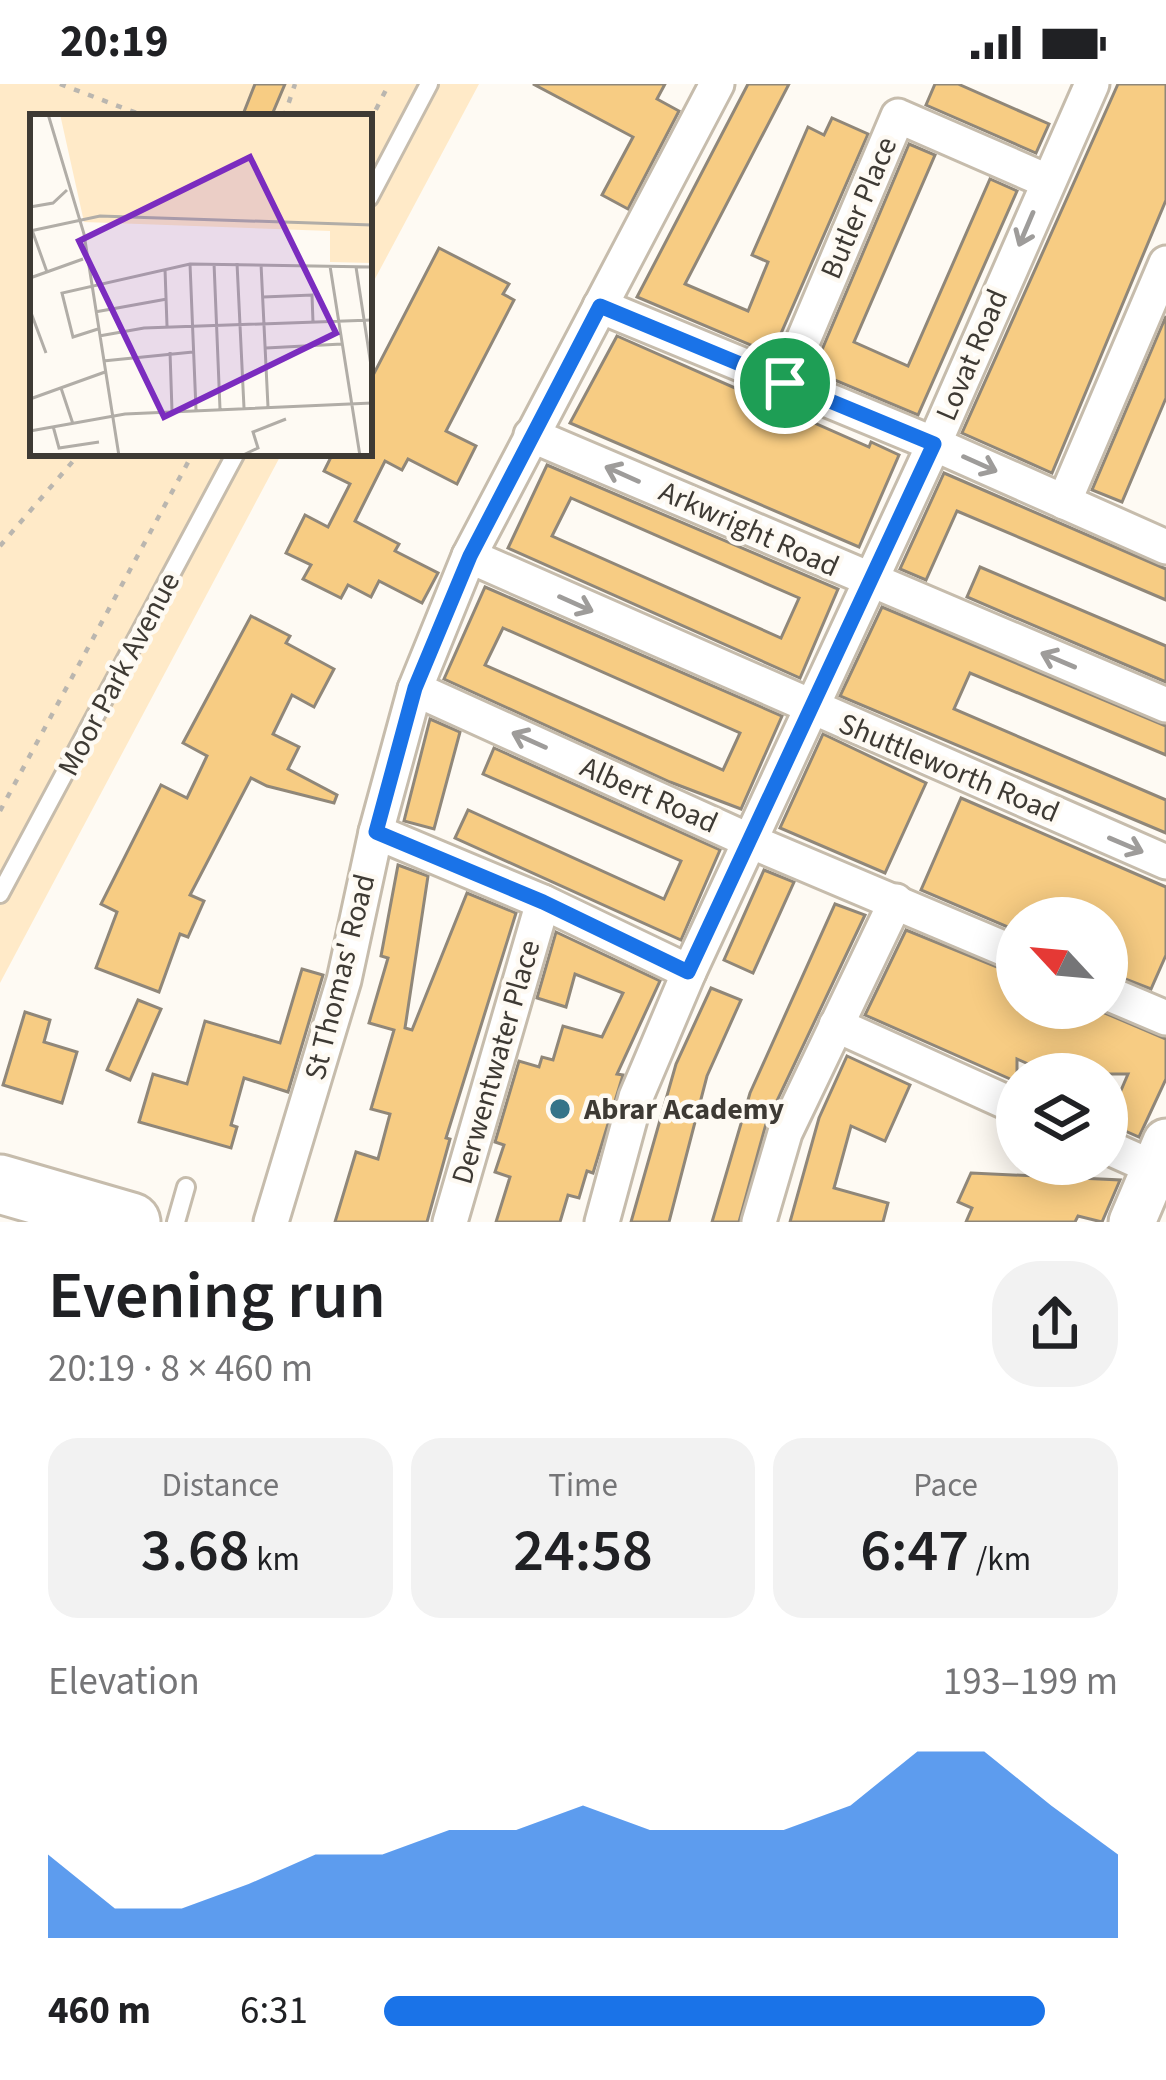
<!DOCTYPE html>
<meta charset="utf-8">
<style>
body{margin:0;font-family:"Source Sans 3",sans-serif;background:#f2f2f2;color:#202124;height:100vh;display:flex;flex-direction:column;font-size:45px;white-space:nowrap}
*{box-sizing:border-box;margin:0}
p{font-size:39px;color:#757577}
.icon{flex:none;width:66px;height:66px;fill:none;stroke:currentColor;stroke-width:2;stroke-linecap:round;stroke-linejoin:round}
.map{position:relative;height:1138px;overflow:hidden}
.panel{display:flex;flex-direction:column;background:#fff;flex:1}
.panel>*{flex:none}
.needle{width:78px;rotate:296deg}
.buttons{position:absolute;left:996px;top:813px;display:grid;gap:24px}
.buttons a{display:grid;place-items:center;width:132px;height:132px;border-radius:50%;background:#fff;box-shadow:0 6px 30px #0003;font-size:60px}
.pin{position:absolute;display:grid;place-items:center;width:102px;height:102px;color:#fff;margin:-51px;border:6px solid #fff;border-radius:50%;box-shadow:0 3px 12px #0007}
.round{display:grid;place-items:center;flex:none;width:126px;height:126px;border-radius:48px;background:#f2f2f2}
.summary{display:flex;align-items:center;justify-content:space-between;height:204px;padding:0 48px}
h1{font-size:66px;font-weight:600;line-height:90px}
.metrics{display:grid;grid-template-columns:repeat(3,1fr);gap:18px;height:204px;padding:12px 48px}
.metrics div{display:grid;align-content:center;border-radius:30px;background:#f2f2f2;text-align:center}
.metrics b{font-size:60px;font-weight:600}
.metrics small{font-size:33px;font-weight:400}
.metrics p{font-size:33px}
.chart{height:336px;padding:24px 48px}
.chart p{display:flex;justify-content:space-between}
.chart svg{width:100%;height:216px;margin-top:12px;fill:#1a73e8;opacity:.7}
ul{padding:0 48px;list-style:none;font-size:39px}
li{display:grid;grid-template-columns:192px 144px 1fr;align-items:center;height:90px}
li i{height:30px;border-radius:15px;background:#1a73e8}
.status{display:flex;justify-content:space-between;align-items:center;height:84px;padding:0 60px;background:#fff;direction:ltr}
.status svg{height:33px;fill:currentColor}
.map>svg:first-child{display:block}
.green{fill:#ffeac8}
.building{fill:#f7cc83;stroke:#908779;stroke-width:3;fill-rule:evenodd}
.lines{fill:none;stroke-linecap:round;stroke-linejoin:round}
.lane-casing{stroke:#c6bcac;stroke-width:22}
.street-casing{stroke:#c6bcac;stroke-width:39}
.secondary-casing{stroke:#c6bcac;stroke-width:51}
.highway-casing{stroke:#c6bcac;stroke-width:63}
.path{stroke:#bab6af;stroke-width:4.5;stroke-dasharray:6 9;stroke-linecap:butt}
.lane{stroke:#fff;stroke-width:16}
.street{stroke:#fff;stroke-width:33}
.secondary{stroke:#fff;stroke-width:45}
.highway{stroke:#fff;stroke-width:57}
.oneway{stroke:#9e9c9a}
.route-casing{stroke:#fff;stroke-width:24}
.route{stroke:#1a73e8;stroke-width:15}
.poi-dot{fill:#357489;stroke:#fefaf3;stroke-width:4.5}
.labels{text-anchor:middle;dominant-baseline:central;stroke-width:9;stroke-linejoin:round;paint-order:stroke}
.street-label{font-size:30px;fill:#3e3a34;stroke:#fefaf3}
.poi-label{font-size:30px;font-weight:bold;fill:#3e3a34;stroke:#fefaf3;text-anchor:start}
.inset-road{fill:none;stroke:#b1ada7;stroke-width:3}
.view{fill:#7b2cbf;fill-opacity:0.15;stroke:#7b2cbf;stroke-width:6}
.inset-edge{fill:none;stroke:#3e3a34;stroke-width:6}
</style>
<div class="status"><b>20:19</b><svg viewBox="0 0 49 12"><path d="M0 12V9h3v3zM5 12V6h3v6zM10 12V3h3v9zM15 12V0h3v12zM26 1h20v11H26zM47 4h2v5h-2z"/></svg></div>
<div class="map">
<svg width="1166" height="1138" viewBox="0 0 1166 1138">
<rect width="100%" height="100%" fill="#fefaf3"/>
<polygon class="green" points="0,0 479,0 369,206 369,33 33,33 33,369 282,369 0,899"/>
<g class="building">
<polygon points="255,0 285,0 271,33 242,33"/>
<polygon points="533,0 665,0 657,15 679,27 628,125 602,111 633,53"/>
<polygon points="748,0 789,0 685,200 748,227 768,178 752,171 808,43 824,51 832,34 868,50 772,270 637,213"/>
<polygon points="935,0 958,0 1049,40 1036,69 926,21"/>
<polygon points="1118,0 1166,0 1166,116 1052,389 962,349"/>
<polygon points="909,60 935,71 854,258 908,282 990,95 1017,107 918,331 813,287"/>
<polygon points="439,164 509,200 503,210 514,216 446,347 476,362 457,400 408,375 402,386 385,377 355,437 399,460 395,467 438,489 422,519 379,497 371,513 348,501 341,514 303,495 311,481 286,469 305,431 328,443 350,400 324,387 333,369 369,369 369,299"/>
<polygon points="1166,232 1166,314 1122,418 1092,406"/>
<polygon points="617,252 869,363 871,358 899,371 859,463 570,339"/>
<path d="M547 381 838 505 800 594 508 464ZM571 414 799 514 781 554 552 452Z"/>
<polygon points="944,389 1166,485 1166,516 957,427 926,496 900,485"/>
<polygon points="980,483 1166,562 1166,598 967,513"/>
<path d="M485 503 782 632 741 725 670 698 444 595ZM503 544 740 649 723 686 485 581Z"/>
<polygon points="882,523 1166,642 1166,671 970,589 954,625 1166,716 1166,749 840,612"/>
<polygon points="251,532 290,552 286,559 334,585 314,623 292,611 273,650 299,663 288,685 337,711 334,719 267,702 251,694 190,811 204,817 188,853 180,850 159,908 96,884 117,828 101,820 161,701 187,714 207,672 183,659"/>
<polygon points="430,635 460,648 434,745 404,737"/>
<polygon points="823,650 926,699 885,789 780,744"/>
<polygon points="494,664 720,766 681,856 455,754 468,726 664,815 681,777 483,690"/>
<polygon points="961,714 1166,803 1166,871 1151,905 1107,888 1107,834 1017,834 1017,847 921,806"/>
<polygon points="398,781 428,792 405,944 412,946 467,809 516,829 446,1054 450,1055 427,1138 335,1138 356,1068 378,1075 390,1030 371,1025 394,946 369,939 388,874 381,872"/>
<polygon points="764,786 794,798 753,889 724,876"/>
<polygon points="835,820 865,831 766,1040 739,1138 712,1138 750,1009"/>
<polygon points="906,846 1017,891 1017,924 1093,924 1166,955 1166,995 1139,1053 1107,1039 1128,990 1051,990 1017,975 1017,998 865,931"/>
<polygon points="556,848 660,897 617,990 623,991 593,1089 587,1087 579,1114 568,1111 560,1138 496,1138 510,1093 495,1088 504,1061 495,1058 519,977 539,983 542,973 553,976 563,942 602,953 623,909 575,890 566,923 537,914"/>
<polygon points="302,885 323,891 288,1008 244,994 231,1041 237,1043 231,1064 139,1038 153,990 187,1000 205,937 280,959"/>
<polygon points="711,904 741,916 707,992 669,1138 631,1138 676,980"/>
<polygon points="138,916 161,925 130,996 107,986"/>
<polygon points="25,928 50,936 44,958 77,968 62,1019 3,1001"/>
<polygon points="847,972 910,1001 885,1057 851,1042 834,1104 888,1119 883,1138 790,1138 819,1034"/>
<polygon points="971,1089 1120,1096 1102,1138 1078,1132 1075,1138 966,1138 972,1124 958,1118"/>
</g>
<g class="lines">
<defs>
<g id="lane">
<polyline points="369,114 429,0"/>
<polyline points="0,810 236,369"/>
<polyline points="176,1138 186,1103"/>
</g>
<g id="street">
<polyline points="600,222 934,360 1166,463"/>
<polyline points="785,299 898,32 1047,97"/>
<polyline points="531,351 1166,621"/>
<polyline points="1064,418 1166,179"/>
<polyline points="469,472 1166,778"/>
<polyline points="415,605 750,757 1017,870"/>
<polyline points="376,748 543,818 689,888"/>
<polyline points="1107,909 1166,934"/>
<polyline points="836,941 1017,1023"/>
<polyline points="1107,1063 1154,1084"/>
<polyline points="271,1138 344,896 376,748 415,605 469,472 717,0"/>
<polyline points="450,1138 543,818"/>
<polyline points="602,1138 636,1013 689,888 934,360 1092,0"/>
<polyline points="759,1138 785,1049 896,817"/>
</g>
<polyline id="secondary" points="1132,1138 1166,1058"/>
<polyline id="highway" points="0,1100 131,1138"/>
</defs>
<use href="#lane" class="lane-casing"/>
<use href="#street" class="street-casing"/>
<use href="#secondary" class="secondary-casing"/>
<use href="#highway" class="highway-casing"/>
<g class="path">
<polyline points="60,0 147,33"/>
<polyline points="284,33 295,0"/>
<polyline points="369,39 389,0"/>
<polyline points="0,462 80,369"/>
<polyline points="0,727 193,369"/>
</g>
<use href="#lane" class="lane"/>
<use href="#street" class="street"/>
<use href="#secondary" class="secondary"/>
<use href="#highway" class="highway"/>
</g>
<defs><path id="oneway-shaft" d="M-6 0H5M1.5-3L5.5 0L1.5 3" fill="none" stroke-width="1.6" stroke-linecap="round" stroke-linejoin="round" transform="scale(3)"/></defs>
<g class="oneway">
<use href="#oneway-shaft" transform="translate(1026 145) rotate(113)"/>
<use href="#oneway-shaft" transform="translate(980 380) rotate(24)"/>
<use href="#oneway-shaft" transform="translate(622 390) rotate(-156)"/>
<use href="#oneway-shaft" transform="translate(576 520) rotate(24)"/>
<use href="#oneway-shaft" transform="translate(1058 576) rotate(-157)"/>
<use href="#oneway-shaft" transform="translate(529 656) rotate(-156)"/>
<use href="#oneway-shaft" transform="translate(1126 761) rotate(23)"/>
</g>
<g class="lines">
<defs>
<polygon id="route" points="600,222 934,360 688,888 543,818 376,748 415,604 470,472"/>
</defs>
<use href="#route" class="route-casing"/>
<use href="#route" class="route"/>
</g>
<circle class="poi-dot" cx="560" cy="1025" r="12"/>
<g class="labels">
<g class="street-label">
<text transform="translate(859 124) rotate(-67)">Butler Place</text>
<text transform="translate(972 271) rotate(-67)">Lovat Road</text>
<text transform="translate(749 445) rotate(24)">Arkwright Road</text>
<text transform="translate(119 590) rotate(-62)">Moor Park Avenue</text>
<text transform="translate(949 684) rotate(23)">Shuttleworth Road</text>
<text transform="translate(649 711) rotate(24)">Albert Road</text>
<text transform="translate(340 893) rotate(-76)">St Thomas' Road</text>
<text transform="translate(496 978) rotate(-74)">Derwentwater Place</text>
</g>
<g class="poi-label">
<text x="584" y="1025">Abrar Academy</text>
</g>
</g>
<g transform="translate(30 30)">
<rect width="342" height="342" fill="#fefaf3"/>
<path d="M30 0H342V149L300 148V117L54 108Z" fill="#ffeac8"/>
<path class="inset-road" d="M18 0 54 120 89 342M0 93 23 89 37 76M2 116 17 158M0 117 70 102 342 111M184 149 190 295M207 149 214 294M160 150 166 296M231 150 238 293M300 152 330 342M326 153 342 258M135 155 137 212M0 164 53 145M233 183 282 181 283 208M0 196 16 239M65 198 137 185M68 215 43 223 32 179 160 150 342 153M69 222 114 214 342 206M236 234 312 230M140 238 142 297M73 247 163 238M31 274 43 310M0 285 75 258M23 312 29 334 69 328M0 317 95 300 342 289M211 342 228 334 223 318 256 305"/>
<path class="view" d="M220 43 306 219 134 303 49 127Z"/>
<rect width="342" height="342" class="inset-edge"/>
</g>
</svg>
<div class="buttons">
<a><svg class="needle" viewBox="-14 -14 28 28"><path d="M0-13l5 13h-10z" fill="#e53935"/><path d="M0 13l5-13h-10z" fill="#757577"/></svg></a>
<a><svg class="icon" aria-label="layers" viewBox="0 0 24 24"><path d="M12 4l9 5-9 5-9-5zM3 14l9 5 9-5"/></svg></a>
</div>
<div class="pin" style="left:785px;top:299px;background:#1e9e55"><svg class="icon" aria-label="arrive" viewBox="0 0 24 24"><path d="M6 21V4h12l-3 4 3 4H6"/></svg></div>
</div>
<section class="panel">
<div class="summary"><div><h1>Evening run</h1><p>20:19 · 8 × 460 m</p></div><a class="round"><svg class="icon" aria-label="share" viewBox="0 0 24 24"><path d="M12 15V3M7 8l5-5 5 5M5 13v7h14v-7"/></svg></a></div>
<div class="metrics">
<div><p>Distance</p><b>3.68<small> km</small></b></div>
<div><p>Time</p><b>24:58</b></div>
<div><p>Pace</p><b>6:47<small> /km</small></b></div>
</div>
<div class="chart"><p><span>Elevation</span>193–199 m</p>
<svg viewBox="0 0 160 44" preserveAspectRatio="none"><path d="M0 44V27L10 38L20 38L30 33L40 27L50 27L60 22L70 22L80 17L90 22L100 22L110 22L120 17L130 6L140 6L150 17L160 27V44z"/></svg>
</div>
<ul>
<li><b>460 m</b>6:31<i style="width:90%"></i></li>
</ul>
</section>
